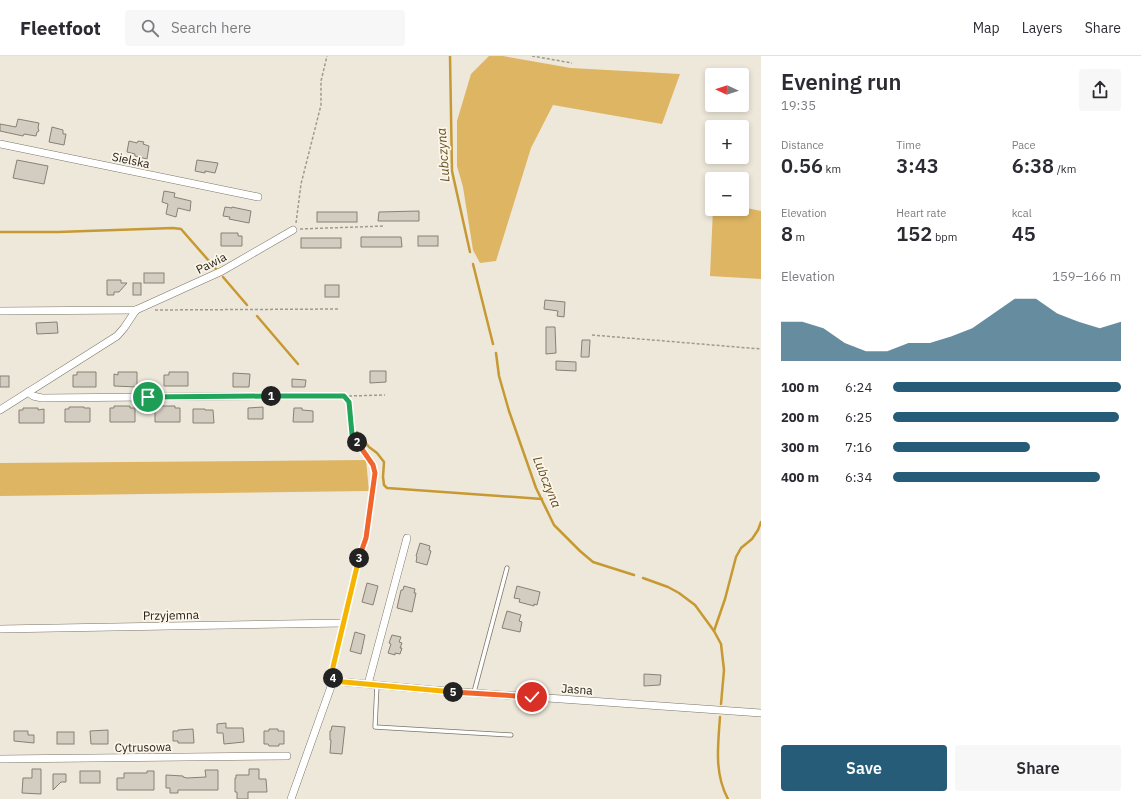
<!DOCTYPE html>
<meta charset="utf-8">
<style>
body{margin:0;font-family:"IBM Plex Sans",sans-serif;background:#f7f7f7;color:#2b2b33;height:100vh;display:flex;flex-direction:column;font-size:15px;white-space:nowrap}
*{box-sizing:border-box;margin:0}
p{font-size:13px;color:#7c7c81}
.icon{flex:none;width:22px;height:22px;fill:none;stroke:currentColor;stroke-width:2;stroke-linecap:round;stroke-linejoin:round}
.map{position:relative;flex:1;overflow:hidden}
.details{display:flex;flex-direction:column;background:#fff;width:380px}
.details>*{flex:none}
.needle{width:26px;rotate:274deg}
.tools{position:absolute;left:705px;top:12px;display:grid;gap:8px}
.tools a{display:grid;place-items:center;width:44px;height:44px;border-radius:4px;background:#fff;box-shadow:0 2px 6px #0003;font-size:20px}
.pin{position:absolute;display:grid;place-items:center;width:34px;height:34px;color:#fff;margin:-17px;border:2px solid #fff;border-radius:50%;box-shadow:0 1px 4px #0007}
.km{position:absolute;width:20px;height:20px;margin:-10px;border-radius:50%;background:#222;color:#fff;font-size:11px;line-height:20px;text-align:center}
.round{display:grid;place-items:center;flex:none;width:42px;height:42px;border-radius:4px;background:#f7f7f7}
.summary{display:flex;align-items:center;justify-content:space-between;height:68px;padding:0 20px}
h1{font-size:22px;font-weight:600;line-height:30px}
.figures{display:grid;grid-template-columns:repeat(3,1fr);gap:6px;height:68px;padding:4px 20px}
.figures div{display:grid;align-content:center}
.figures b{font-size:20px;font-weight:600}
.figures small{font-size:11px;font-weight:400}
.figures p{font-size:11px}
.chart{height:112px;padding:8px 20px}
.chart p{display:flex;justify-content:space-between}
.chart svg{width:100%;height:72px;margin-top:4px;fill:#265c77;opacity:.7}
.primary-button{display:flex;gap:8px;margin-top:auto;padding:8px 20px}
.primary-button a{flex:1;height:46px;border-radius:4px;background:#265c77;color:#fff;font-size:16px;font-weight:600;line-height:46px;text-align:center}
.primary-button a+a{background:#f7f7f7;color:#2b2b33}
ul{padding:0 20px;list-style:none;font-size:13px}
li{display:grid;grid-template-columns:64px 48px 1fr;align-items:center;height:30px}
li i{height:10px;border-radius:5px;background:#265c77}
header{display:flex;align-items:center;gap:24px;box-sizing:border-box;height:56px;padding:0 20px;background:#fff;border-bottom:1px solid #e1e1e2}
header strong{font-size:19px}
nav{display:flex;gap:22px;margin-inline-start:auto;font-size:14px}
.search{width:280px;height:36px;background:#f7f7f7;display:flex;align-items:center;gap:10px;box-sizing:border-box;padding:0 14px;border-radius:4px;color:#7c7c81;font-size:15px}
main{display:flex;flex:1;min-height:0}
.map>svg:first-child{display:block}
.green{fill:#deb562}
.lines{fill:none;stroke-linecap:round;stroke-linejoin:round}
.stream{stroke:#c69932;stroke-width:2.5}
.building{fill:#d3ccc0;stroke:#878175}
.lane-casing{stroke:#7b7569;stroke-width:5}
.street-casing{stroke:#7b7569;stroke-width:8}
.path{stroke:#9f9a90;stroke-width:1.5;stroke-dasharray:3 2;stroke-linecap:butt}
.lane{stroke:#fff;stroke-width:3.5}
.street{stroke:#fff;stroke-width:7}
.split-1-casing{stroke:#fff;stroke-width:8}
.split-2-casing{stroke:#fff;stroke-width:8}
.split-3-casing{stroke:#fff;stroke-width:8}
.split-4-casing{stroke:#fff;stroke-width:8}
.split-5-casing{stroke:#fff;stroke-width:8}
.split-6-casing{stroke:#fff;stroke-width:8}
.split-1{stroke:#22a559;stroke-width:5}
.split-2{stroke:#22a559;stroke-width:5}
.split-3{stroke:#f0652b;stroke-width:5}
.split-4{stroke:#f5b400;stroke-width:5}
.split-5{stroke:#f5b400;stroke-width:5}
.split-6{stroke:#f0652b;stroke-width:5}
.labels{text-anchor:middle;dominant-baseline:central;stroke-width:3.5;stroke-linejoin:round;paint-order:stroke}
.street-label{font-size:12px;fill:#1e1c17;stroke:#fcf5e8}
.water-label{font-size:13px;font-style:italic;fill:#604d24;stroke:#fcf5e8}
</style>
<header>
<strong>Fleetfoot</strong>
<div class="search"><svg class="icon" aria-label="search" viewBox="0 0 24 24"><circle cx="10" cy="10" r="6"/><path d="M15 15l6 6"/></svg>Search here</div>
<nav><a>Map</a><a>Layers</a><a>Share</a></nav>
</header>
<main>
<div class="map">
<svg width="761" height="743" viewBox="0 0 761 743">
<rect width="100%" height="100%" fill="#eee8db"/>
<g class="green">
<polygon points="489,0 503,0 571,12 680,18 662,68 553,49 531,92 496,205 480,207 473,194 463,131 457,110 457,65 471,18"/>
<polygon points="742,151 761,155 761,223 710,220 713,153 742,153"/>
<polygon points="366,404 369,435 0,440 0,407"/>
</g>
<g class="lines">
<g class="stream">
<polyline points="450,0 452,115 470,196"/>
<polyline points="0,176 58,176 173,172 181,173 216,213"/>
<polyline points="473,208 493,288"/>
<polyline points="223,221 247,249"/>
<polyline points="257,260 298,308"/>
<polyline points="496,297 499,320 509,355 536,432 554,469 580,495 593,506 634,519"/>
<polyline points="357,376 369,391 377,397 384,406 383,421 384,429 387,432 542,443"/>
<polyline points="643,522 668,531 679,537 695,549 714,575 721,588 724,614 721,648"/>
<polyline points="714,575 725,543 736,501 741,492 752,483 758,474 761,466"/>
<path d="M720 661C718 690 714 717 728 743"/>
</g>
</g>
<g class="building">
<polygon points="18,63 39,67 38,72 39,75 37,76 36,80 24,78 23,80 0,75 0,68 16,71"/>
<polygon points="52,71 63,74 63,78 66,78 64,89 49,86"/>
<polygon points="129,85 137,87 138,85 144,86 143,88 149,90 147,103 135,100 135,98 127,96"/>
<polygon points="17,104 48,110 44,128 13,122"/>
<polygon points="197,104 218,107 215,117 205,115 205,117 195,115"/>
<polygon points="164,135 175,137 174,141 191,145 190,155 178,152 176,161 166,158 168,148 162,146"/>
<polygon points="225,151 232,152 232,151 251,155 249,167 229,163 230,161 223,160"/>
<polygon points="419,155 419,165 378,165 379,156"/>
<rect x="317" y="156" width="40" height="10"/>
<polygon points="221,177 238,177 238,180 242,180 242,190 221,190"/>
<rect x="418" y="180" width="20" height="10"/>
<polygon points="361,181 401,181 402,191 361,191"/>
<rect x="301" y="182" width="40" height="10"/>
<rect x="144" y="217" width="20" height="10"/>
<polygon points="107,224 121,224 121,227 127,227 119,236 114,236 114,239 107,239"/>
<rect x="133" y="227" width="8" height="12"/>
<rect x="325" y="229" width="14" height="12"/>
<polygon points="545,244 565,246 564,261 557,260 558,255 544,253"/>
<polygon points="57,266 58,277 37,278 36,267"/>
<polygon points="546,271 555,271 556,297 546,298"/>
<polygon points="582,284 590,284 589,301 581,301"/>
<polygon points="556,305 576,306 576,315 556,314"/>
<polygon points="370,315 386,315 386,326 370,327"/>
<polygon points="77,316 96,316 96,331 73,331 73,319 77,319"/>
<polygon points="118,316 137,316 137,331 114,330 114,318 118,319"/>
<polygon points="169,316 188,316 188,330 164,330 164,319 169,319"/>
<polygon points="233,317 250,318 249,331 233,331"/>
<rect x="0" y="320" width="9" height="11"/>
<polygon points="292,323 306,324 305,331 292,331"/>
<polygon points="114,350 130,350 130,352 135,352 135,366 110,366 110,352 114,352"/>
<polygon points="160,350 175,350 175,352 180,352 180,366 155,366 155,352 160,352"/>
<polygon points="69,351 84,351 84,352 90,352 90,366 65,366 65,353 69,353"/>
<polygon points="263,351 263,363 248,363 248,352"/>
<polygon points="23,352 38,352 38,354 44,353 44,367 19,367 19,354 23,354"/>
<polygon points="294,352 302,352 302,354 313,355 313,366 293,366"/>
<polygon points="193,353 205,353 205,354 213,354 214,367 193,367"/>
<polygon points="420,487 430,490 429,494 431,495 427,509 416,506 417,501 416,500"/>
<polygon points="367,527 378,530 373,549 362,546"/>
<polygon points="404,530 415,533 414,537 416,537 412,556 397,552 401,534 403,534"/>
<polygon points="517,530 540,536 537,549 534,548 534,550 519,546 520,543 514,542"/>
<polygon points="507,555 521,559 519,565 522,566 520,576 502,572"/>
<polygon points="355,576 365,579 361,598 350,595"/>
<polygon points="392,579 401,581 399,586 402,587 400,592 402,592 400,598 395,597 395,599 388,597 391,588 389,587"/>
<polygon points="644,618 661,619 660,629 644,630"/>
<polygon points="226,667 226,672 243,672 244,686 224,688 223,677 217,677 217,668"/>
<polygon points="332,670 345,671 342,698 330,697 331,684 330,684 330,675 331,675"/>
<polygon points="193,673 194,687 178,687 178,685 173,685 173,675 178,675 178,674"/>
<polygon points="269,673 278,673 278,675 284,675 284,688 279,688 279,690 269,690 268,688 264,688 264,675 269,675"/>
<polygon points="108,674 108,688 91,688 90,675"/>
<polygon points="14,675 28,675 28,679 34,679 34,687 14,685"/>
<rect x="57" y="676" width="17" height="12"/>
<polygon points="32,713 41,713 41,738 22,737 23,722 32,722"/>
<polygon points="249,713 259,713 259,723 266,723 267,736 248,736 248,743 237,743 237,736 235,736 235,722 236,722 236,719 249,719"/>
<polygon points="205,714 218,714 218,734 178,734 178,737 170,737 170,732 166,732 166,719 183,720 183,721 187,722 206,721"/>
<rect x="80" y="715" width="20" height="12"/>
<polygon points="147,715 154,715 154,734 117,734 117,722 124,722 124,717 147,717"/>
<polygon points="53,718 66,718 66,726 61,726 53,734"/>
</g>
<g class="lines">
<defs>
<g id="lane">
<polyline points="377,629 375,671 511,679"/>
<polyline points="474,636 507,512"/>
</g>
<g id="street">
<polyline points="0,88 258,141"/>
<polyline points="0,255 136,254 222,215 293,174"/>
<polyline points="28,336 33,340 42,342 254,340 341,340"/>
<polyline points="0,354 117,280 124,272 136,254"/>
<polyline points="0,573 343,567"/>
<polyline points="368,628 407,482"/>
<polyline points="0,703 287,700"/>
<polyline points="291,743 333,625 433,634 761,657"/>
</g>
</defs>
<use href="#lane" class="lane-casing"/>
<use href="#street" class="street-casing"/>
<g class="path">
<polyline points="532,0 572,7"/>
<polyline points="296,167 301,128 321,49 321,25 327,0"/>
<polyline points="300,173 385,170"/>
<polyline points="155,254 339,253"/>
<polyline points="592,279 761,293"/>
<polyline points="349,340 385,339"/>
<polyline points="345,561 355,515 366,482 375,417 373,409 352,378 350,349 348,344"/>
<polyline points="333,617 333,611 341,574"/>
</g>
<use href="#lane" class="lane"/>
<use href="#street" class="street"/>
</g>
<g class="lines">
<defs>
<polyline id="split-1" points="148,341 271,340"/>
<polyline id="split-2" points="271,340 344,340 349,346 352,378 357,386"/>
<polyline id="split-3" points="357,386 373,409 375,417 366,482 359,502"/>
<polyline id="split-4" points="333,622 333,611 359,502"/>
<polyline id="split-5" points="333,622 333,625 453,636"/>
<polyline id="split-6" points="453,636 532,641"/>
</defs>
<use href="#split-1" class="split-1-casing"/>
<use href="#split-2" class="split-2-casing"/>
<use href="#split-3" class="split-3-casing"/>
<use href="#split-4" class="split-4-casing"/>
<use href="#split-5" class="split-5-casing"/>
<use href="#split-6" class="split-6-casing"/>
<use href="#split-1" class="split-1"/>
<use href="#split-2" class="split-2"/>
<use href="#split-3" class="split-3"/>
<use href="#split-4" class="split-4"/>
<use href="#split-5" class="split-5"/>
<use href="#split-6" class="split-6"/>
</g>
<g class="labels">
<g class="street-label">
<text transform="translate(131 104) rotate(12)">Sielska</text>
<text transform="translate(211 207) rotate(-27)">Pawia</text>
<text transform="translate(171 559) rotate(-1)">Przyjemna</text>
<text transform="translate(577 633) rotate(4)">Jasna</text>
<text transform="translate(143 691) rotate(-1)">Cytrusowa</text>
</g>
<g class="water-label">
<text transform="translate(443 99) rotate(-94)">Lubczyna</text>
<text transform="translate(547 426) rotate(68)">Lubczyna</text>
</g>
</g>
</svg>
<div class="tools">
<a><svg class="needle" viewBox="-14 -14 28 28"><path d="M0-13l5 13h-10z" fill="#e53935"/><path d="M0 13l5-13h-10z" fill="#7c7c81"/></svg></a>
<a>+</a>
<a>−</a>
</div>
<div class="pin" style="left:148px;top:341px;background:#1e9e55"><svg class="icon" aria-label="arrive" viewBox="0 0 24 24"><path d="M6 21V4h12l-3 4 3 4H6"/></svg></div>
<div class="pin" style="left:532px;top:641px;background:#d93025"><svg class="icon" aria-label="check" viewBox="0 0 24 24"><path d="M5 12l5 5 9-10"/></svg></div>
<b class="km" style="left:271px;top:340px">1</b>
<b class="km" style="left:357px;top:386px">2</b>
<b class="km" style="left:359px;top:502px">3</b>
<b class="km" style="left:333px;top:622px">4</b>
<b class="km" style="left:453px;top:636px">5</b>
</div>
<section class="details">
<div class="summary"><div><h1>Evening run</h1><p>19:35</p></div><a class="round"><svg class="icon" aria-label="share" viewBox="0 0 24 24"><path d="M12 15V3M7 8l5-5 5 5M5 13v7h14v-7"/></svg></a></div>
<div class="figures">
<div><p>Distance</p><b>0.56<small> km</small></b></div>
<div><p>Time</p><b>3:43</b></div>
<div><p>Pace</p><b>6:38<small> /km</small></b></div>
</div>
<div class="figures">
<div><p>Elevation</p><b>8<small> m</small></b></div>
<div><p>Heart rate</p><b>152<small> bpm</small></b></div>
<div><p>kcal</p><b>45</b></div>
</div>
<div class="chart"><p><span>Elevation</span>159–166 m</p>
<svg viewBox="0 0 160 44" preserveAspectRatio="none"><path d="M0 44V20L10 20L20 24L30 33L40 38L50 38L60 33L70 33L80 29L90 24L100 15L110 6L120 6L130 15L140 20L150 24L160 20V44z"/></svg>
</div>
<ul>
<li><b>100 m</b>6:24<i style="width:100%"></i></li>
<li><b>200 m</b>6:25<i style="width:99%"></i></li>
<li><b>300 m</b>7:16<i style="width:60%"></i></li>
<li><b>400 m</b>6:34<i style="width:91%"></i></li>
</ul>
<div class="primary-button"><a>Save</a><a>Share</a></div>
</section>
</main>
